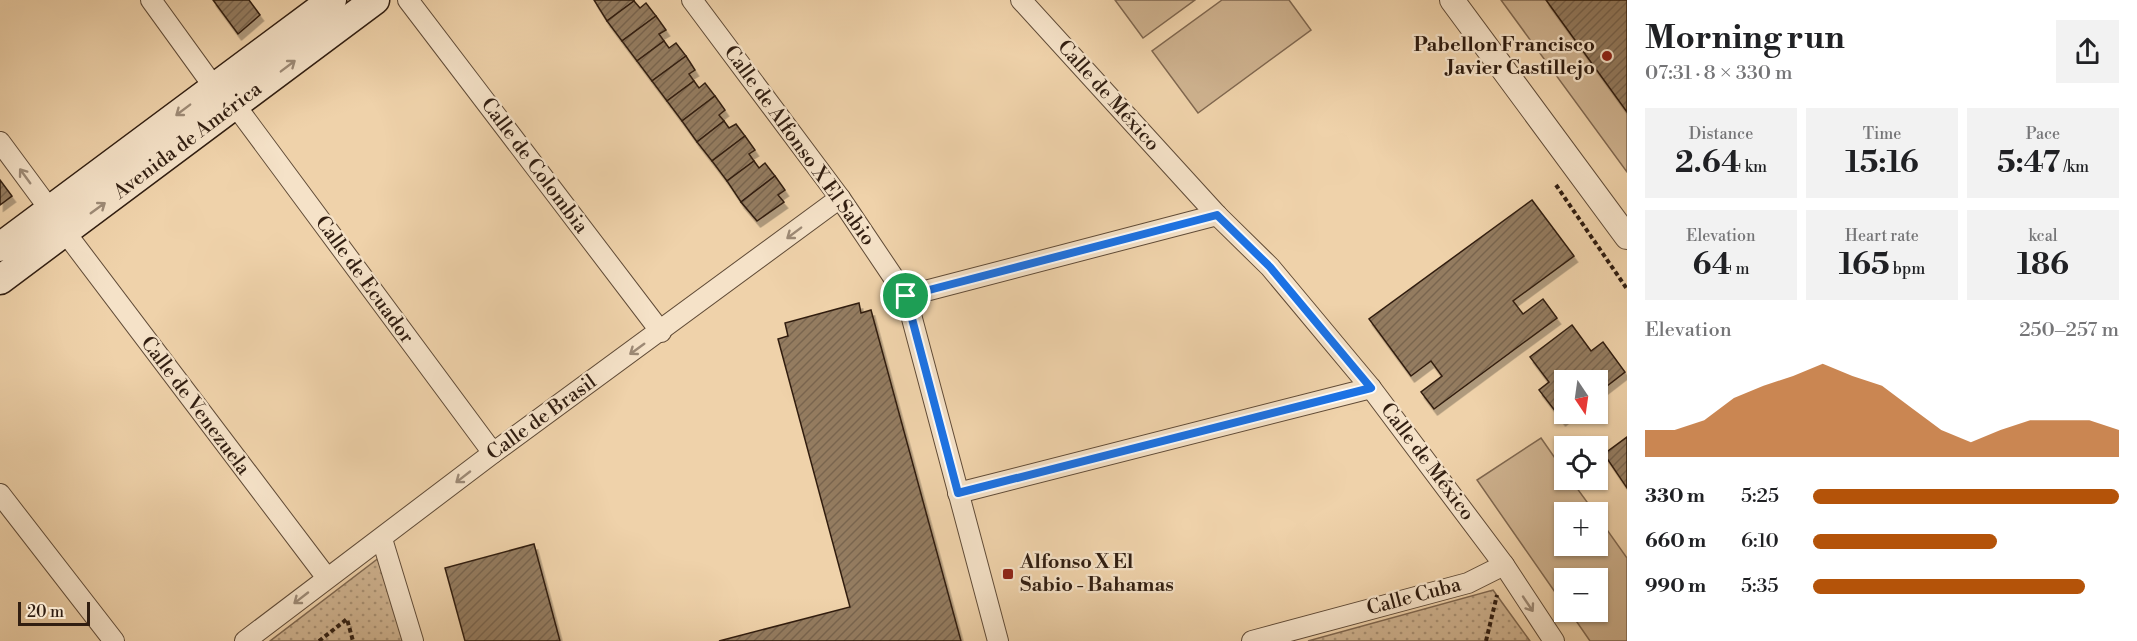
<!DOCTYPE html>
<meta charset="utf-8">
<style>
body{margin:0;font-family:"Libre Bodoni",serif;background:#f2f2f2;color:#202124;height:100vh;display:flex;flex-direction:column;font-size:22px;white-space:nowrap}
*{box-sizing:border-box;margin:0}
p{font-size:20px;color:#757577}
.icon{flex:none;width:33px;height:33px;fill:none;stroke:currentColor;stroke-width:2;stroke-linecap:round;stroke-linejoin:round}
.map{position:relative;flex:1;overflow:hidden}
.drawer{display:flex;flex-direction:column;background:#fff;width:510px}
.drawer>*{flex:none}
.needle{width:39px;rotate:167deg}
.fabs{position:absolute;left:1554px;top:370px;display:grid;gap:12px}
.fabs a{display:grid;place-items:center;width:54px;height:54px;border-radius:0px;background:#fff;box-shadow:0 2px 4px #0004;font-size:30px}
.scale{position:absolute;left:18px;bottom:15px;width:72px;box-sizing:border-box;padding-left:6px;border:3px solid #311e11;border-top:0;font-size:16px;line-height:21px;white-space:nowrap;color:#311e11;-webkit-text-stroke:4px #f5e2c8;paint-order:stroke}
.pin{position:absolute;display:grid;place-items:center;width:51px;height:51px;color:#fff;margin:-26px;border:3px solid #fff;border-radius:50%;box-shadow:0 2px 6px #0007}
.round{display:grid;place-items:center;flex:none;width:63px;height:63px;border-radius:0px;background:#f2f2f2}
.head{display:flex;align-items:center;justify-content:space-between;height:102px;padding:0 18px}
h1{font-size:33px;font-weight:700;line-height:45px}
.figures{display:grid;grid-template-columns:repeat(3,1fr);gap:9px;height:102px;padding:6px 18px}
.figures div{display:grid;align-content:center;border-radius:0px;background:#f2f2f2;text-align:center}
.figures b{font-size:30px;font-weight:700}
.figures small{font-size:16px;font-weight:400}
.figures p{font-size:16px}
.chart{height:168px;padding:12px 18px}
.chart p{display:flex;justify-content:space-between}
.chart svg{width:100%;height:108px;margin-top:6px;fill:#b45309;opacity:.7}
ul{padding:0 18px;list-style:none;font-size:20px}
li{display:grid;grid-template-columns:96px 72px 1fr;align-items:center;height:45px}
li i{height:15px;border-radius:8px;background:#b45309}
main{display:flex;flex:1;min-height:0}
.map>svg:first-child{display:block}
.grass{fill:#cfb390;stroke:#806850;stroke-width:1.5}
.park{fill:url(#park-dots);stroke:#806850;stroke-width:1.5}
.building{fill:url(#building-hatch);stroke:#311e11;stroke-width:1.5;filter:url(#shadow)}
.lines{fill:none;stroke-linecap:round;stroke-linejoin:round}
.minor-casing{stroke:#604b37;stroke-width:22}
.tertiary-casing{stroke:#604b37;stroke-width:26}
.secondary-casing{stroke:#311e11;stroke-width:31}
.path{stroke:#311e11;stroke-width:4;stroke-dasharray:4.5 3;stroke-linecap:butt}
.minor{stroke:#f5e2c8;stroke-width:20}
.tertiary{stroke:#f5e2c8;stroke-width:24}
.secondary{stroke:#f5e2c8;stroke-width:28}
.oneway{stroke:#9d8a76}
.route-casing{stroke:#fff;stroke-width:12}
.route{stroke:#1a73e8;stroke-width:8}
.poi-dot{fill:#8f2418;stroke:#f5e2c8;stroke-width:2}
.labels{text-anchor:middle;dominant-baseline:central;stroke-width:4.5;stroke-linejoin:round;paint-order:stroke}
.poi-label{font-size:20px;font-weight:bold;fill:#311e11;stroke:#f5e2c8;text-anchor:end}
.street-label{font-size:20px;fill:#311e11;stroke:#f5e2c8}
</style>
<main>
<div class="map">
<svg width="1627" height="641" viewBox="0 0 1627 641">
<defs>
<pattern id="park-dots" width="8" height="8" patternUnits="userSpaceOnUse" patternTransform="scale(1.5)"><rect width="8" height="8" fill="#cfb390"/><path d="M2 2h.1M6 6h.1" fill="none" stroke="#a99174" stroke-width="1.8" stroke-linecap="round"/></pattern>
<pattern id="building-hatch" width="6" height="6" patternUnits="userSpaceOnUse" patternTransform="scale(1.5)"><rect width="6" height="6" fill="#947c61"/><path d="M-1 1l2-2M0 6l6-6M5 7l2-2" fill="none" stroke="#79654f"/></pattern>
<filter id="shadow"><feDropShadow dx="3.5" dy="6" stdDeviation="0" flood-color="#0004"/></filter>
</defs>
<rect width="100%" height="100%" fill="#efd2aa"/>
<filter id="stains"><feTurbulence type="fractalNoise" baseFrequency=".00333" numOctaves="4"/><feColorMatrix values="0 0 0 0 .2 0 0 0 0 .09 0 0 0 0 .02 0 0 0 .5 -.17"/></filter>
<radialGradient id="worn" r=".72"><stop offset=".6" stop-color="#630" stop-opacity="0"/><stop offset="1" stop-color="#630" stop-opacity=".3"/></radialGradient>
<g class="grass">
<polygon points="1115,0 1195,0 1143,38"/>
<polygon points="1222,0 1289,0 1311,30 1198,113 1152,51"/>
<polygon points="1501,0 1627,0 1627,172"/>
<polygon points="1541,438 1564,471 1564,480 1571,480 1595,513 1564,513 1564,546 1598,546 1598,517 1627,558 1627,641 1590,641 1570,612 1598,612 1598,579 1564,579 1564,605 1477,480"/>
</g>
<g class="park">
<polygon points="384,554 407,641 270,641"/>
<polygon points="1493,590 1530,641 1308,641"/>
</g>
<g class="building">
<polygon points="213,0 249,0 260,15 238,34"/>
<polygon points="594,0 634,0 634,1 607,21"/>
<polygon points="1546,0 1627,0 1627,112"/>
<polygon points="634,1 640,8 646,3 656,16 622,41 607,21"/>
<polygon points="656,16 666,30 659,34 664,41 637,61 622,41"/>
<polygon points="664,41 669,48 676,43 686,56 652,81 637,61"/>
<polygon points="686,56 695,70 689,74 694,81 667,101 652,81"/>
<polygon points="694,81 699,88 705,83 715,96 682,121 667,101"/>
<polygon points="715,96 725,110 719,115 724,121 697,142 682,121"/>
<polygon points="724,121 729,128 736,124 745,136 712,161 697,142"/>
<polygon points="745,136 755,150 749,154 754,161 727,181 712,161"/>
<polygon points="754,161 759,168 765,163 775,176 741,202 727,181"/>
<polygon points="775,176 785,190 778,195 784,202 757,221 741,202"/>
<polygon points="0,180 12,196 0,205"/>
<polygon points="1532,200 1574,256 1513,301 1523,314 1543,299 1557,318 1434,409 1421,392 1442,376 1431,361 1411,376 1369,319"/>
<polygon points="859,303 861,313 871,310 961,641 719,641 850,607 778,339 788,336 785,323"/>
<polygon points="1572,325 1591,351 1603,342 1625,372 1598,393 1598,381 1564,381 1564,414 1569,414 1562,420 1539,390 1549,382 1530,357"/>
<polygon points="1627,437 1627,488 1604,454"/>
<polygon points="534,544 560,641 465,641 445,568"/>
</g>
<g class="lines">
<defs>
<g id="minor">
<polyline points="151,0 214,87"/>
<polyline points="408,0 661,332"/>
<polyline points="692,0 840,198 906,296 998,641"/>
<polyline points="1021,0 1217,215 1270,267 1371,388 1504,565 1554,641"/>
<polyline points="235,105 493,453"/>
<polyline points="0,142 51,211"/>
<polyline points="65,232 327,578"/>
<polyline points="906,296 1217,215"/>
<polyline points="958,493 1371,388"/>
<polyline points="0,494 114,641"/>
<polyline points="382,539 413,641"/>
<polyline points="245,641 493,453 840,198"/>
<polyline points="1252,641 1468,583 1504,565"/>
</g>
<polyline id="tertiary" points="1452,0 1627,237"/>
<g id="secondary">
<polyline points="0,247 332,0"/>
<polyline points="0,280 375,0"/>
</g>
</defs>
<use href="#minor" class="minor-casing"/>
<use href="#tertiary" class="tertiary-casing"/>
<use href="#secondary" class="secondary-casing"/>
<g class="path">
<polyline points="1556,185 1627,289"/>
<polyline points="319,641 347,619 353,641"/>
<polyline points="1486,641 1497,595"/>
</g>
<use href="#minor" class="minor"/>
<use href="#tertiary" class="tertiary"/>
<use href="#secondary" class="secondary"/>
</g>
<defs><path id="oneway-shaft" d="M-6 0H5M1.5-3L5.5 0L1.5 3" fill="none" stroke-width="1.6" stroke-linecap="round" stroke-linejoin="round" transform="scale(1.5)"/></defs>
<g class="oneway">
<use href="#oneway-shaft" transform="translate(288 66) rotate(-37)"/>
<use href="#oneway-shaft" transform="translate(183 110) rotate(143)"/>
<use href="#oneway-shaft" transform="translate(25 176) rotate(-126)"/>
<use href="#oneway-shaft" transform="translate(98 208) rotate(-36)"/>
<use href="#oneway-shaft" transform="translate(794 233) rotate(143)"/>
<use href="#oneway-shaft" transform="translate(637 349) rotate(144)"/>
<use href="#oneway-shaft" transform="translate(463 477) rotate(142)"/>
<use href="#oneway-shaft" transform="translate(301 598) rotate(142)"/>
<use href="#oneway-shaft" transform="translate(1528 604) rotate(56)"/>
</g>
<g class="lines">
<defs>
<polygon id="route" points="1217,215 1270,267 1371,388 958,493 906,296"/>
</defs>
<use href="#route" class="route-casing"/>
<use href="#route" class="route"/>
</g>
<g class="poi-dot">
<circle cx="1607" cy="56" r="6"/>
<rect x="1002" y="568" width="12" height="12" rx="3"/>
</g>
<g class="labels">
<g class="poi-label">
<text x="1595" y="45">Pabellon Francisco<tspan x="1595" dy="23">Javier Castillejo</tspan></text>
<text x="1020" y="562" text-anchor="start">Alfonso X El<tspan x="1020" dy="23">Sabio - Bahamas</tspan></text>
</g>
<g class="street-label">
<text transform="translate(1108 96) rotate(48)">Calle de México</text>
<text transform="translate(188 141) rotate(-37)">Avenida de América</text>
<text transform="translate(799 146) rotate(54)">Calle de Alfonso X El Sabio</text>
<text transform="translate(534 166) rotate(53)">Calle de Colombia</text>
<text transform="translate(364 280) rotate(54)">Calle de Ecuador</text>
<text transform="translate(195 406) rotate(53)">Calle de Venezuela</text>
<text transform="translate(542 418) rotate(-36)">Calle de Brasil</text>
<text transform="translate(1427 462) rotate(53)">Calle de México</text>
<text transform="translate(1414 597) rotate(-15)">Calle Cuba</text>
</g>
</g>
<rect width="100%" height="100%" filter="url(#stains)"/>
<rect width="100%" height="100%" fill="url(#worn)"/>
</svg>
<div class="fabs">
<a><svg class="needle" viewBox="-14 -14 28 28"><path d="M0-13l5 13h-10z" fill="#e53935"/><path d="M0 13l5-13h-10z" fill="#757577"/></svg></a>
<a><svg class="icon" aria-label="locate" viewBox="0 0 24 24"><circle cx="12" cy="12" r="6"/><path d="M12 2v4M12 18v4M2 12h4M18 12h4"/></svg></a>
<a>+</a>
<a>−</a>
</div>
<div class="scale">20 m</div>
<div class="pin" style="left:906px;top:296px;background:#1e9e55"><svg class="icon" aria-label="arrive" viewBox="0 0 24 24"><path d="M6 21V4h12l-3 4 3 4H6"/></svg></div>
</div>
<section class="drawer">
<div class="head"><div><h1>Morning run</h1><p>07:31 · 8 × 330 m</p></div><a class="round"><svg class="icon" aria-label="share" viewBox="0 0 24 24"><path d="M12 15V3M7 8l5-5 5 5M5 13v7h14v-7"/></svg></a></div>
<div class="figures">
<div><p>Distance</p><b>2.64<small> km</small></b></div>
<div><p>Time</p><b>15:16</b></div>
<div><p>Pace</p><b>5:47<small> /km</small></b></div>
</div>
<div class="figures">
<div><p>Elevation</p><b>64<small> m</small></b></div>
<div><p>Heart rate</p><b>165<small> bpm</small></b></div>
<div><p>kcal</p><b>186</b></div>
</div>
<div class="chart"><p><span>Elevation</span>250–257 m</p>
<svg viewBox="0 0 160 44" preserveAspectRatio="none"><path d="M0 44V33L10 33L20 29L30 20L40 15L50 11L60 6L70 11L80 15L90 24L100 33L110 38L120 33L130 29L140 29L150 29L160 33V44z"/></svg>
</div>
<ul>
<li><b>330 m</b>5:25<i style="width:100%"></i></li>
<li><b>660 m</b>6:10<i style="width:60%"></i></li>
<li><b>990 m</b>5:35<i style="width:89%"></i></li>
</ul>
</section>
</main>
